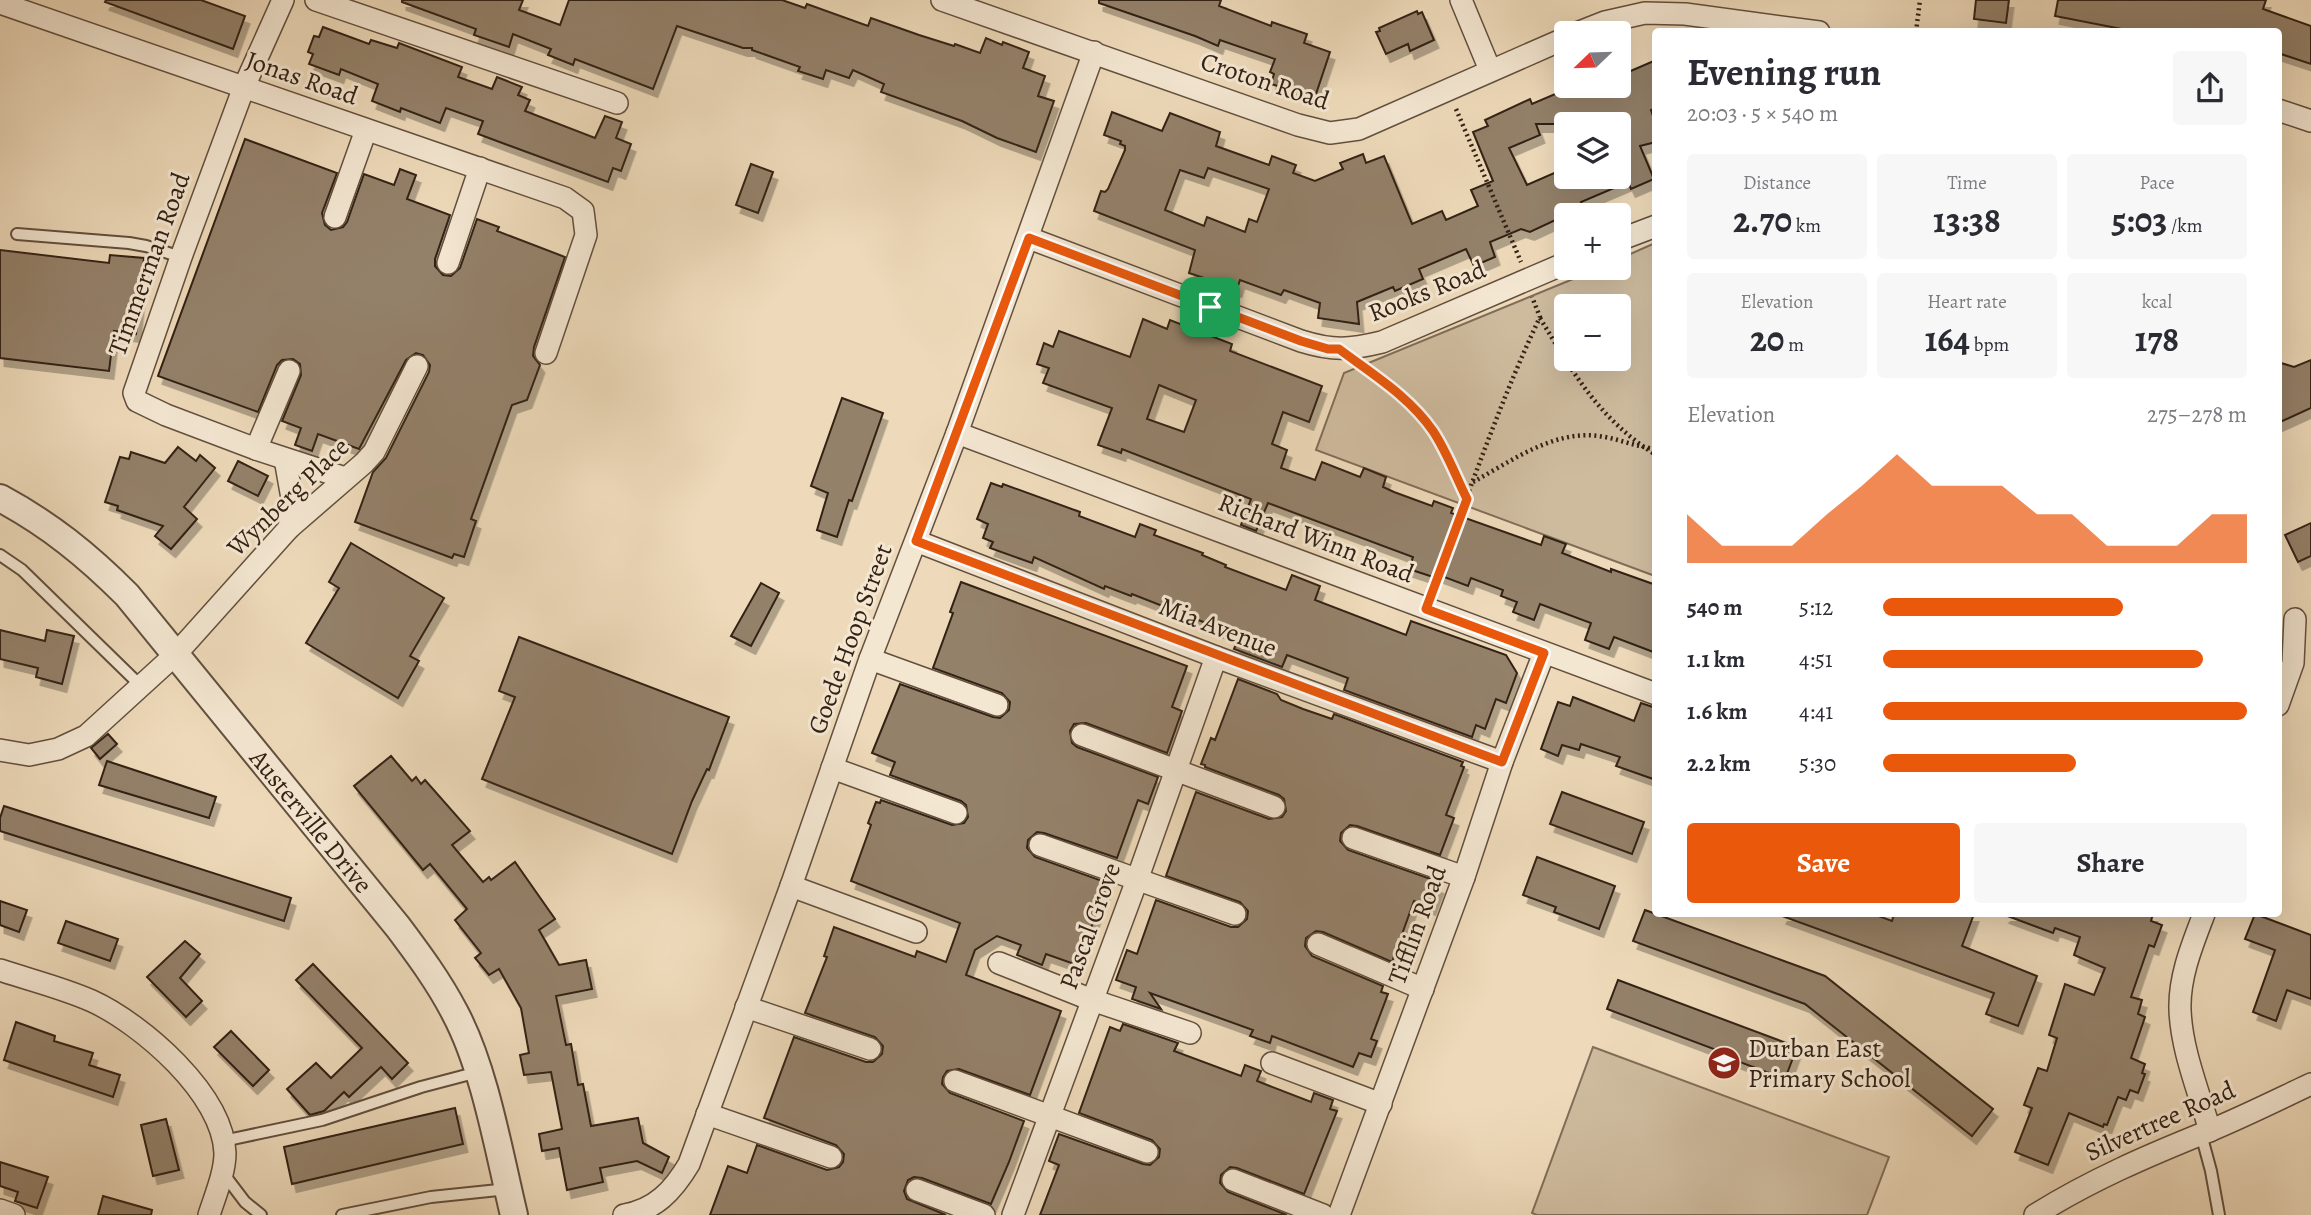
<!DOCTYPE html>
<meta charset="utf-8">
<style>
body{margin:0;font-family:Alegreya,serif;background:#f7f7f7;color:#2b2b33;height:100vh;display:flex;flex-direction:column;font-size:26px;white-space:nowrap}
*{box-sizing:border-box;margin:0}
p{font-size:23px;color:#7c7c81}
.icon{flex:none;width:38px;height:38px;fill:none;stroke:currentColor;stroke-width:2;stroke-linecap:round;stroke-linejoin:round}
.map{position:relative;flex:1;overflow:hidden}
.panel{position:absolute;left:1652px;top:28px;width:630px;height:889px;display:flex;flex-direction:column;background:#fff;border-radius:7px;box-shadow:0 7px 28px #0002}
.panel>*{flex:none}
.needle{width:46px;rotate:247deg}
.controls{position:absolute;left:1554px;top:21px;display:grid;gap:14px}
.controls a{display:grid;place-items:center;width:77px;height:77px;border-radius:7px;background:#fff;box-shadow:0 7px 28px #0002;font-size:35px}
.pin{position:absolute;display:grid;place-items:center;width:60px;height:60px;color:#fff;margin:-30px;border-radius:14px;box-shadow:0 4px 10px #0006}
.round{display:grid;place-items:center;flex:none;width:74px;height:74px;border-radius:7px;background:#f7f7f7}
.overview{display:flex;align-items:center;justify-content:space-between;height:119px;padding:0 35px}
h1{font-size:38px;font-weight:700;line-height:52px}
.figures{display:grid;grid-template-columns:repeat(3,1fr);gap:10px;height:119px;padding:7px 35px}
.figures div{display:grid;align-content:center;border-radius:7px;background:#f7f7f7;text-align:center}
.figures b{font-size:35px;font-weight:700}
.figures small{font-size:19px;font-weight:400}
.figures p{font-size:19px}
.chart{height:196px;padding:14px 35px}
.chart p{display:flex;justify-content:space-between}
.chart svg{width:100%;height:126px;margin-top:7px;fill:#ea580c;opacity:.7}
.button{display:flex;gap:14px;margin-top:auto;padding:14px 35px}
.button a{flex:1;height:80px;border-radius:7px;background:#ea580c;color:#fff;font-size:28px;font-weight:700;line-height:80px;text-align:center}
.button a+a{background:#f7f7f7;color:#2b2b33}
ul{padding:0 35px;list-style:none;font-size:23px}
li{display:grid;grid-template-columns:112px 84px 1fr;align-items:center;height:52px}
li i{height:18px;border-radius:9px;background:#ea580c}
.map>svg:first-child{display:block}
.green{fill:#cebb9e;stroke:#806e59;stroke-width:2;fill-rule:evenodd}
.building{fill:#94816a;stroke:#332114;stroke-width:2;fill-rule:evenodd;filter:url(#shadow)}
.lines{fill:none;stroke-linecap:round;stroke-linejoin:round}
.service-casing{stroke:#624f3e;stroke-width:14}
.minor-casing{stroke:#624f3e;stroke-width:24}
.tertiary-casing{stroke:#624f3e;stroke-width:30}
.path{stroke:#332114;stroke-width:4.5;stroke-dasharray:2 3.5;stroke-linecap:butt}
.service{stroke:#f4e7d2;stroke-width:10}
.minor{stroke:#f4e7d2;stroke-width:21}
.tertiary{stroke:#f4e7d2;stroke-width:26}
.route-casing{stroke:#fff;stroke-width:14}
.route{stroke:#ea580c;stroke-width:9}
.labels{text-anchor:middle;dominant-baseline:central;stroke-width:6;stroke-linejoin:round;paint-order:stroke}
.street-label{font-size:26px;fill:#332114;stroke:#f4e7d2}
.poi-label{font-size:26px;fill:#332114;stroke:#f4e7d2;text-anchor:start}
</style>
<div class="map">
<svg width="2311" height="1215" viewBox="0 0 2311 1215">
<defs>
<filter id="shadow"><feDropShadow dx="4.5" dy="8" stdDeviation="0" flood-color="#0004"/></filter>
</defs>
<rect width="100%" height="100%" fill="#eedaba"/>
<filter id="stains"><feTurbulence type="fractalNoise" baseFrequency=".00286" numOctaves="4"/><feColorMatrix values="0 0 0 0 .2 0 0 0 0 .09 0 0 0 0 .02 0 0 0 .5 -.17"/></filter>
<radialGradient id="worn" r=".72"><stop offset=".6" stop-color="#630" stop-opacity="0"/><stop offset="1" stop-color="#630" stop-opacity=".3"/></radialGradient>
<g class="green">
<path d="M1655 243V576L1316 450 1344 373 1600 268H1619V259ZM1566 306H1619V359H1566Z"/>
<polygon points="1593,1047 1889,1157 1867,1215 1537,1215 1532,1213"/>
</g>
<g class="building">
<polygon points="106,0 201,0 245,16 233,49 105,2"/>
<polygon points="402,0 523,0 519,10 560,25 569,0 782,0 805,8 807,4 868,26 871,18 919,35 954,46 955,44 980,53 986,38 1002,45 1003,42 1029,52 1023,68 1045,76 1038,96 1054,101 1036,152 997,138 962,121 881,92 884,84 853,70 849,78 826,70 823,79 798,71 800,67 752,50 752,48 743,48 677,26 653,89 575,59 573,65 548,55 551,49 513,34 509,47 474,35 476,29 402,2"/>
<polygon points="1099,0 1221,0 1219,6 1271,26 1272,22 1307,34 1304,43 1330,52 1315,97 1271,84 1274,74 1270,72 1275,59 1220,40 1218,46 1195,36 1099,3"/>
<polygon points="1976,0 2009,0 2006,23 1974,19"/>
<polygon points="2058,0 2266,0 2263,9 2311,26 2311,64 2278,53 2278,32 2137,32 2055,16"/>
<polygon points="1417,11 1418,14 1422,12 1434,40 1410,51 1408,44 1386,54 1376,32 1380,31 1379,28"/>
<polygon points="323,27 369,44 371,40 397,48 399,43 462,67 458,77 492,89 497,77 522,87 518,95 530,100 525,111 595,138 605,116 622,122 616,138 631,144 621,171 613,168 608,182 478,134 483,121 446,108 440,123 401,108 400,112 372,101 378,84 341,69 339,75 309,64 313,54 308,52 314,36 319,37"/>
<path d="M1656 60V108L1651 110 1656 125V142L1640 146 1654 179 1631 189 1628 182 1581 202 1586 215H1566L1530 232 1521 229 1490 242 1495 257 1474 266 1466 249 1419 269 1423 279 1395 291 1393 287 1357 302 1359 324 1318 318 1320 303 1284 290 1281 295 1240 280 1237 289 1189 273 1195 250 1094 211 1101 191 1105 192 1108 189 1125 150V146L1120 144 1121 141 1104 135 1112 112 1162 131 1170 113 1220 132 1216 146 1269 165 1272 156 1296 165 1293 173 1315 181 1343 169 1340 163 1363 154 1366 163 1384 156 1412 224 1442 211 1446 220 1478 206 1471 190 1493 181 1473 132 1488 126 1485 120 1530 99 1532 104 1574 86H1619V76ZM1536 124H1619V160L1626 177H1564L1561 170 1527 185 1509 148 1540 135ZM1208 168 1269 189 1257 222 1249 219 1245 232 1207 217 1204 226 1165 210 1180 170 1204 178Z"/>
<polygon points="245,139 337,173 322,213 325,225 331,230 343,227 347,222 364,174 394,185 400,169 416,175 407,199 450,215 435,259 435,266 443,275 451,276 460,268 477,219 499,227 497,231 565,257 534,347 533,356 540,365 527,400 512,405 471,519 476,521 464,557 454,554 452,558 355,522 373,472 386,458 429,372 430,365 423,355 416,353 406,360 359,449 318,434 312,451 295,445 301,428 282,421 301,375 300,364 293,359 282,360 277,365 258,412 158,376"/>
<polygon points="751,164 773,172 758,213 736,205"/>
<polygon points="0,250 109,263 110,255 144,258 136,334 114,331 109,371 0,358"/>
<path d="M1143 319 1167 329 1170 320 1232 344 1230 351 1322 386 1309 422 1283 412 1272 444 1287 450 1281 468 1315 480 1322 462 1360 477 1364 468 1386 477 1383 487 1394 492 1432 506 1434 501 1453 508 1451 513 1541 545 1544 536 1566 544 1562 553 1611 572V569L1656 585V653L1614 637 1609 649 1585 640 1591 623 1540 604 1534 620 1513 612 1517 602 1501 596 1503 590 1471 578 1468 586 1434 573 1433 577 1409 569 1413 557 1268 503 1256 531 1241 525 1251 499 1122 449 1121 453 1098 445 1112 408 1043 383 1049 368 1037 364 1044 343 1053 347 1059 331 1130 357ZM1159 385 1196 400 1184 432 1147 419Z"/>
<polygon points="2311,360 2311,408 2278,423 2278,362 2294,367"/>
<polygon points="842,398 883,413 852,501 849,500 837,537 817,530 828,493 811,486"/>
<polygon points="178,447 196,461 200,455 215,468 184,507 197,519 171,549 155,536 163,526 117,510 118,506 105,502 120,457 129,459 131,452 165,463"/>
<polygon points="238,461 268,476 258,496 228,481"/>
<polygon points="991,483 1002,487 1003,484 1080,512 1079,516 1135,537 1140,524 1156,530 1154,535 1203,553 1202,555 1226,565 1225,567 1286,590 1292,575 1320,586 1315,600 1406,635 1411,621 1506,655 1517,673 1506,703 1496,699 1485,729 1476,725 1472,737 1344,690 1348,678 1287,655 1282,667 1234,649 1239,637 1211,627 1211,625 1132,594 1131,596 1105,586 1104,589 1034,557 1032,563 990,548 993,542 983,538 988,524 977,519"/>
<polygon points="2311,523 2311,556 2298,562 2285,535"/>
<polygon points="351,543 444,598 410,656 419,661 398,698 306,643 339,588 329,582"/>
<polygon points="961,582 1187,666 1172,707 1182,711 1167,753 1086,723 1074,724 1070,731 1072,743 1077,747 1158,777 1148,804 1138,800 1117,858 1044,833 1037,832 1028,840 1027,848 1035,857 1108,883 1077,965 1046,954 1042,965 1017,955 1021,945 997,936 975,950 966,975 1061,1011 1030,1095 959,1069 947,1071 943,1077 942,1084 950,1093 1024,1121 1009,1162 991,1204 922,1178 914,1177 908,1180 904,1191 907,1199 946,1215 710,1215 728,1166 747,1173 757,1145 827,1170 839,1167 843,1162 844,1154 836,1145 764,1118 794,1037 866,1062 873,1062 882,1054 883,1046 875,1037 805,1013 827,957 824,956 834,927 915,957 917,951 946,962 960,923 851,881 871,825 868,823 876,802 880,803 881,800 952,825 964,823 968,817 966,805 961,801 890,775 895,762 872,753 900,684 993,717 1000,718 1009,710 1010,702 1002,693 933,668 953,613 950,612"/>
<polygon points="761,583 779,593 751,646 731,636"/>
<polygon points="0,630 45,641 47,630 74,636 62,684 36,677 38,668 0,659"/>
<polygon points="519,637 729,717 709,770 707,769 692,801 672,854 482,779 515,697 499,691"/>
<polygon points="1238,679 1277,694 1281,700 1303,709 1332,719 1334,714 1463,762 1461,766 1464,767 1446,815 1454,818 1440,855 1357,826 1350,825 1341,833 1340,841 1348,850 1431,879 1430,882 1439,886 1431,907 1414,901 1392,962 1323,932 1316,931 1306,938 1305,946 1312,956 1383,986 1381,992 1388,994 1371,1039 1377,1041 1371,1057 1359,1053 1353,1067 1272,1036 1270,1043 1250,1036 1253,1030 1150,993 1161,1009 1132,999 1136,987 1116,980 1127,950 1137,954 1156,900 1231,927 1238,927 1247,919 1248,911 1240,902 1166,876 1196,792 1269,819 1282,817 1286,811 1284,799 1279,795 1205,767 1205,765 1201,764 1211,738 1215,740"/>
<polygon points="1573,697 1634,721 1641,703 1656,708 1656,780 1616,766 1620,757 1581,744 1579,750 1562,745 1558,756 1541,749 1558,702 1570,706"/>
<polygon points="108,734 117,744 100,759 91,748"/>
<polygon points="391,756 412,781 416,777 421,784 425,780 470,831 452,845 483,882 489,877 491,880 515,862 555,919 539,930 559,965 586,960 592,989 556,996 566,1045 571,1044 578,1085 583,1084 591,1126 638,1118 643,1143 669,1157 662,1173 637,1161 600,1168 603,1182 567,1190 559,1148 542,1151 539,1134 562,1129 551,1072 524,1075 520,1055 529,1053 521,1008 499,969 489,975 475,958 481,953 455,920 467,909 430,864 423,870 354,786"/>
<polygon points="107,761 216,797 209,818 99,785"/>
<polygon points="1562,792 1644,822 1632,854 1550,824"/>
<polygon points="4,806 291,898 284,921 0,831 0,818"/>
<polygon points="1537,857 1615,886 1599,929 1554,912 1556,907 1523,895"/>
<polygon points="0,901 27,910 19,932 0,925"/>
<polygon points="1645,910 1825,976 1993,1109 1972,1136 1805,1004 1633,941"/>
<polygon points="1783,914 1873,914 1892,921 1894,914 1974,914 1962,946 2037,976 2018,1026 1986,1014 1994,993 1782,916"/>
<polygon points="2006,914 2153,914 2151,921 2162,925 2154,947 2149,945 2131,997 2142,1000 2138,1014 2145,1017 2131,1058 2145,1064 2142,1073 2145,1074 2138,1093 2130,1090 2126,1100 2118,1097 2107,1125 2104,1124 2103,1127 2069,1113 2048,1165 2015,1152 2032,1108 2024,1105 2038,1068 2047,1071 2057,1038 2049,1035 2065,984 2094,995 2105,968 2074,955 2080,937 2055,928 2053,933 2005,915"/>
<polygon points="2255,914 2311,935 2311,999 2287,990 2276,1021 2253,1012 2275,950 2245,939"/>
<polygon points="66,921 118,939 110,961 58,943"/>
<polygon points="185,941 200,954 180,978 202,1001 186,1017 147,977"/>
<polygon points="313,964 408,1063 392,1079 381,1067 349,1097 344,1092 324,1111 310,1115 287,1089 316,1063 331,1078 362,1048 296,980"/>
<polygon points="1618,980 1797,1047 1785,1079 1737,1061 1738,1058 1607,1009"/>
<polygon points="16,1022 55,1036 54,1041 93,1053 89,1065 120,1075 113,1097 4,1060"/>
<polygon points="1123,1024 1178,1043 1174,1051 1241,1076 1245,1065 1261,1071 1257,1081 1311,1102 1314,1093 1333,1100 1330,1109 1337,1111 1304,1194 1237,1168 1230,1167 1221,1175 1220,1183 1228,1192 1287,1215 1040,1215 1059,1165 1049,1161 1059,1134 1143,1164 1150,1165 1159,1157 1160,1149 1152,1140 1079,1113 1110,1027 1120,1031"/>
<polygon points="231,1031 269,1070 253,1086 214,1047"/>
<polygon points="455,1108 463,1144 292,1184 284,1147"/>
<polygon points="166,1119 179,1170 153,1176 141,1125"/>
<polygon points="0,1162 48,1177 37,1208 15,1201 18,1192 0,1186"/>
<polygon points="103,1196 152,1210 151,1215 98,1215"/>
</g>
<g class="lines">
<defs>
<g id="service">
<polyline points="17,234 129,243 146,246 181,257"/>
<polyline points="0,555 22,570 141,686"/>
<polyline points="2201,1134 2211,1171 2219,1215"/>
<polyline points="223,1141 322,1120 421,1087 478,1072"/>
<polyline points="223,1173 245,1202 261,1215"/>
<polyline points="342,1215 431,1197 508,1189"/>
</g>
<g id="minor">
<polyline points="283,0 244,87 181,257 134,393 137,401 166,415 256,449 345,478"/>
<polyline points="316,0 617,103"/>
<polyline points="942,0 1298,125 1330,133 1359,129 1566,38"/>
<polyline points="1461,0 1490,70"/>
<polyline points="0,3 565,198 583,211 586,235 546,353"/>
<polyline points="1577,33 1605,22 1645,13 1685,14 1819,32"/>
<polyline points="2278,110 2311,121"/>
<polyline points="335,217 366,130"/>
<path d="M1029 238 1301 341C1333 351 1349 350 1382 342L1566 263"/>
<polyline points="1619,240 1656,226"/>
<polyline points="448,263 480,168"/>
<polyline points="957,433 1656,694"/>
<polyline points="256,449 289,371"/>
<polyline points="285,459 293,504 289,528"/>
<polyline points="916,541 1216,657 1502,762"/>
<polyline points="870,659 997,705"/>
<polyline points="2278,705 2293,663 2295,619"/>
<polyline points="1082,735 1274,807"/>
<polyline points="0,750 29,755 58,749 86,736 176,654 289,528 364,463 374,452 417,366"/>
<polyline points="832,768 956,813"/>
<polyline points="1353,838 1464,877"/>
<polyline points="1040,845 1235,914"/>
<polyline points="791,886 916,932"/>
<path d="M2204 914C2193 943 2179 976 2180 1009 2181 1049 2199 1092 2210 1131"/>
<polyline points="1318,944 1423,989"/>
<polyline points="999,963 1092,1000 1190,1033"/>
<path d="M0 970C30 980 63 988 92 1001 142 1024 223 1094 225 1153 225 1173 215 1196 209 1215"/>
<polyline points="746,1007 870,1049"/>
<polyline points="1272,1063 1381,1104"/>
<polyline points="955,1081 1147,1152"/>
<polyline points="707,1114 831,1157"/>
<polyline points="1233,1180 1323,1215"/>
<polyline points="917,1190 984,1215"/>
<polyline points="0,1210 14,1215"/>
<path d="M624 1215C655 1210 673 1191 689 1164L791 886 870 659 957 433 1094 52"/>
<polyline points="1013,1215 1137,880 1216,657"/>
<polyline points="1339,1215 1464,877 1502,762 1544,653"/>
<path d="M2035 1215C2091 1180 2147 1156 2209 1131 2243 1117 2277 1100 2311 1084"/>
</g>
<g id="tertiary">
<path id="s1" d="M0 498C50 525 87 555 127 595L398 927C419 955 439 982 455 1013 485 1069 499 1153 514 1215"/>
</g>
</defs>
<use href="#service" class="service-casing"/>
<use href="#minor" class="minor-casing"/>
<use href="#tertiary" class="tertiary-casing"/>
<g class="path">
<polyline points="1916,32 1920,0"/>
<polyline points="1456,109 1521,262"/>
<path d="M1540 318C1573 373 1600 420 1656 455"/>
<path d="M1364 367C1375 376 1388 384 1399 393 1432 422 1448 460 1466 498"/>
<path d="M1473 482C1510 462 1553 430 1598 436 1617 438 1636 447 1656 449"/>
<path d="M1433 589C1467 498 1498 406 1540 317L1532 297"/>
</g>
<use href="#service" class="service"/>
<use href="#minor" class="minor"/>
<use href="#tertiary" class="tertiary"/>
</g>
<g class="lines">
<defs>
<path id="route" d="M1029 238 1301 341 1328 349H1339C1372 374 1409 396 1433 431 1447 452 1456 477 1467 499L1426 609 1544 653 1502 762 916 541Z"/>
</defs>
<use href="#route" class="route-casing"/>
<use href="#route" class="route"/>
</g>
<defs>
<symbol id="school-disc" viewBox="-11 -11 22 22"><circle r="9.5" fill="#8f2418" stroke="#f4e7d2"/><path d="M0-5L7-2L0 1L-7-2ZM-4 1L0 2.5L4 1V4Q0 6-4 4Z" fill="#fff"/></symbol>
</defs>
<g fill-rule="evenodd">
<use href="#school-disc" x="1705" y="1044" width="38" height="38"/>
</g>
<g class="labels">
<g class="street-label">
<text transform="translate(302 78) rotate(19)">Jonas Road</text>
<text transform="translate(1265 81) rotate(18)">Croton Road</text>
<text transform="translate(149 264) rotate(-70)">Timmerman Road</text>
<text transform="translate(1427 291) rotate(-22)">Rooks Road</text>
<text transform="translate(288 497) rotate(-44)">Wynberg Place</text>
<text transform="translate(1316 538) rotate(21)">Richard Winn Road</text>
<text transform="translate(1218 627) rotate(21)">Mia Avenue</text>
<text transform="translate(850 639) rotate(-70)">Goede Hoop Street</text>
<text stroke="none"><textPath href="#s1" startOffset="452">Austerville Drive</textPath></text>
<text transform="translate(1417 925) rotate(-70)">Tifflin Road</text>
<text transform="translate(1090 926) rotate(-70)">Pascal Grove</text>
<text transform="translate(2160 1121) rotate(-24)">Silvertree Road</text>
</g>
<g class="poi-label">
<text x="1748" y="1048">Durban East<tspan x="1748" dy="30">Primary School</tspan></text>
</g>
</g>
<rect width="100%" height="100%" filter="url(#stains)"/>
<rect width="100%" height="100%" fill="url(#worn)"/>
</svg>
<div class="controls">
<a><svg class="needle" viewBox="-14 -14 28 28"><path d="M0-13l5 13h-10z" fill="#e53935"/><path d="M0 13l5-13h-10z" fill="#7c7c81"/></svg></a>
<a><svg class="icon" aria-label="layers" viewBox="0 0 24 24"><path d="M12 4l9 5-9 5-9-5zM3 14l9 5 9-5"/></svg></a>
<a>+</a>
<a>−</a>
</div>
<div class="pin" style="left:1210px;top:307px;background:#1e9e55"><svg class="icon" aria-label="arrive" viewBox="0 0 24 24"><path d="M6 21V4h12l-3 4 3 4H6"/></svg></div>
<section class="panel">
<div class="overview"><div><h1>Evening run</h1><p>20:03 · 5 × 540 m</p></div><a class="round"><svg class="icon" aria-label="share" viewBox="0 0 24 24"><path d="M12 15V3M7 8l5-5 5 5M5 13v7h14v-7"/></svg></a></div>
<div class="figures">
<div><p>Distance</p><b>2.70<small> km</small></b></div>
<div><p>Time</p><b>13:38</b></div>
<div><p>Pace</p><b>5:03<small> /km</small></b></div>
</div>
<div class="figures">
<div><p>Elevation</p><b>20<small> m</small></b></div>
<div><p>Heart rate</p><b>164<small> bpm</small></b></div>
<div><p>kcal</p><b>178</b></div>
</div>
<div class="chart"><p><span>Elevation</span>275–278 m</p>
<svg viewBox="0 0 160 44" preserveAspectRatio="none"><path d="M0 44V27L10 38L20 38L30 38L40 27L50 17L60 6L70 17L80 17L90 17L100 27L110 27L120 38L130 38L140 38L150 27L160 27V44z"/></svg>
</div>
<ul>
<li><b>540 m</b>5:12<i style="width:66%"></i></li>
<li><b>1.1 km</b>4:51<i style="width:88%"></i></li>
<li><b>1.6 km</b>4:41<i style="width:100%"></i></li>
<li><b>2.2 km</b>5:30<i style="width:53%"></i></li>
</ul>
<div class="button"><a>Save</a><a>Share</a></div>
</section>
</div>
